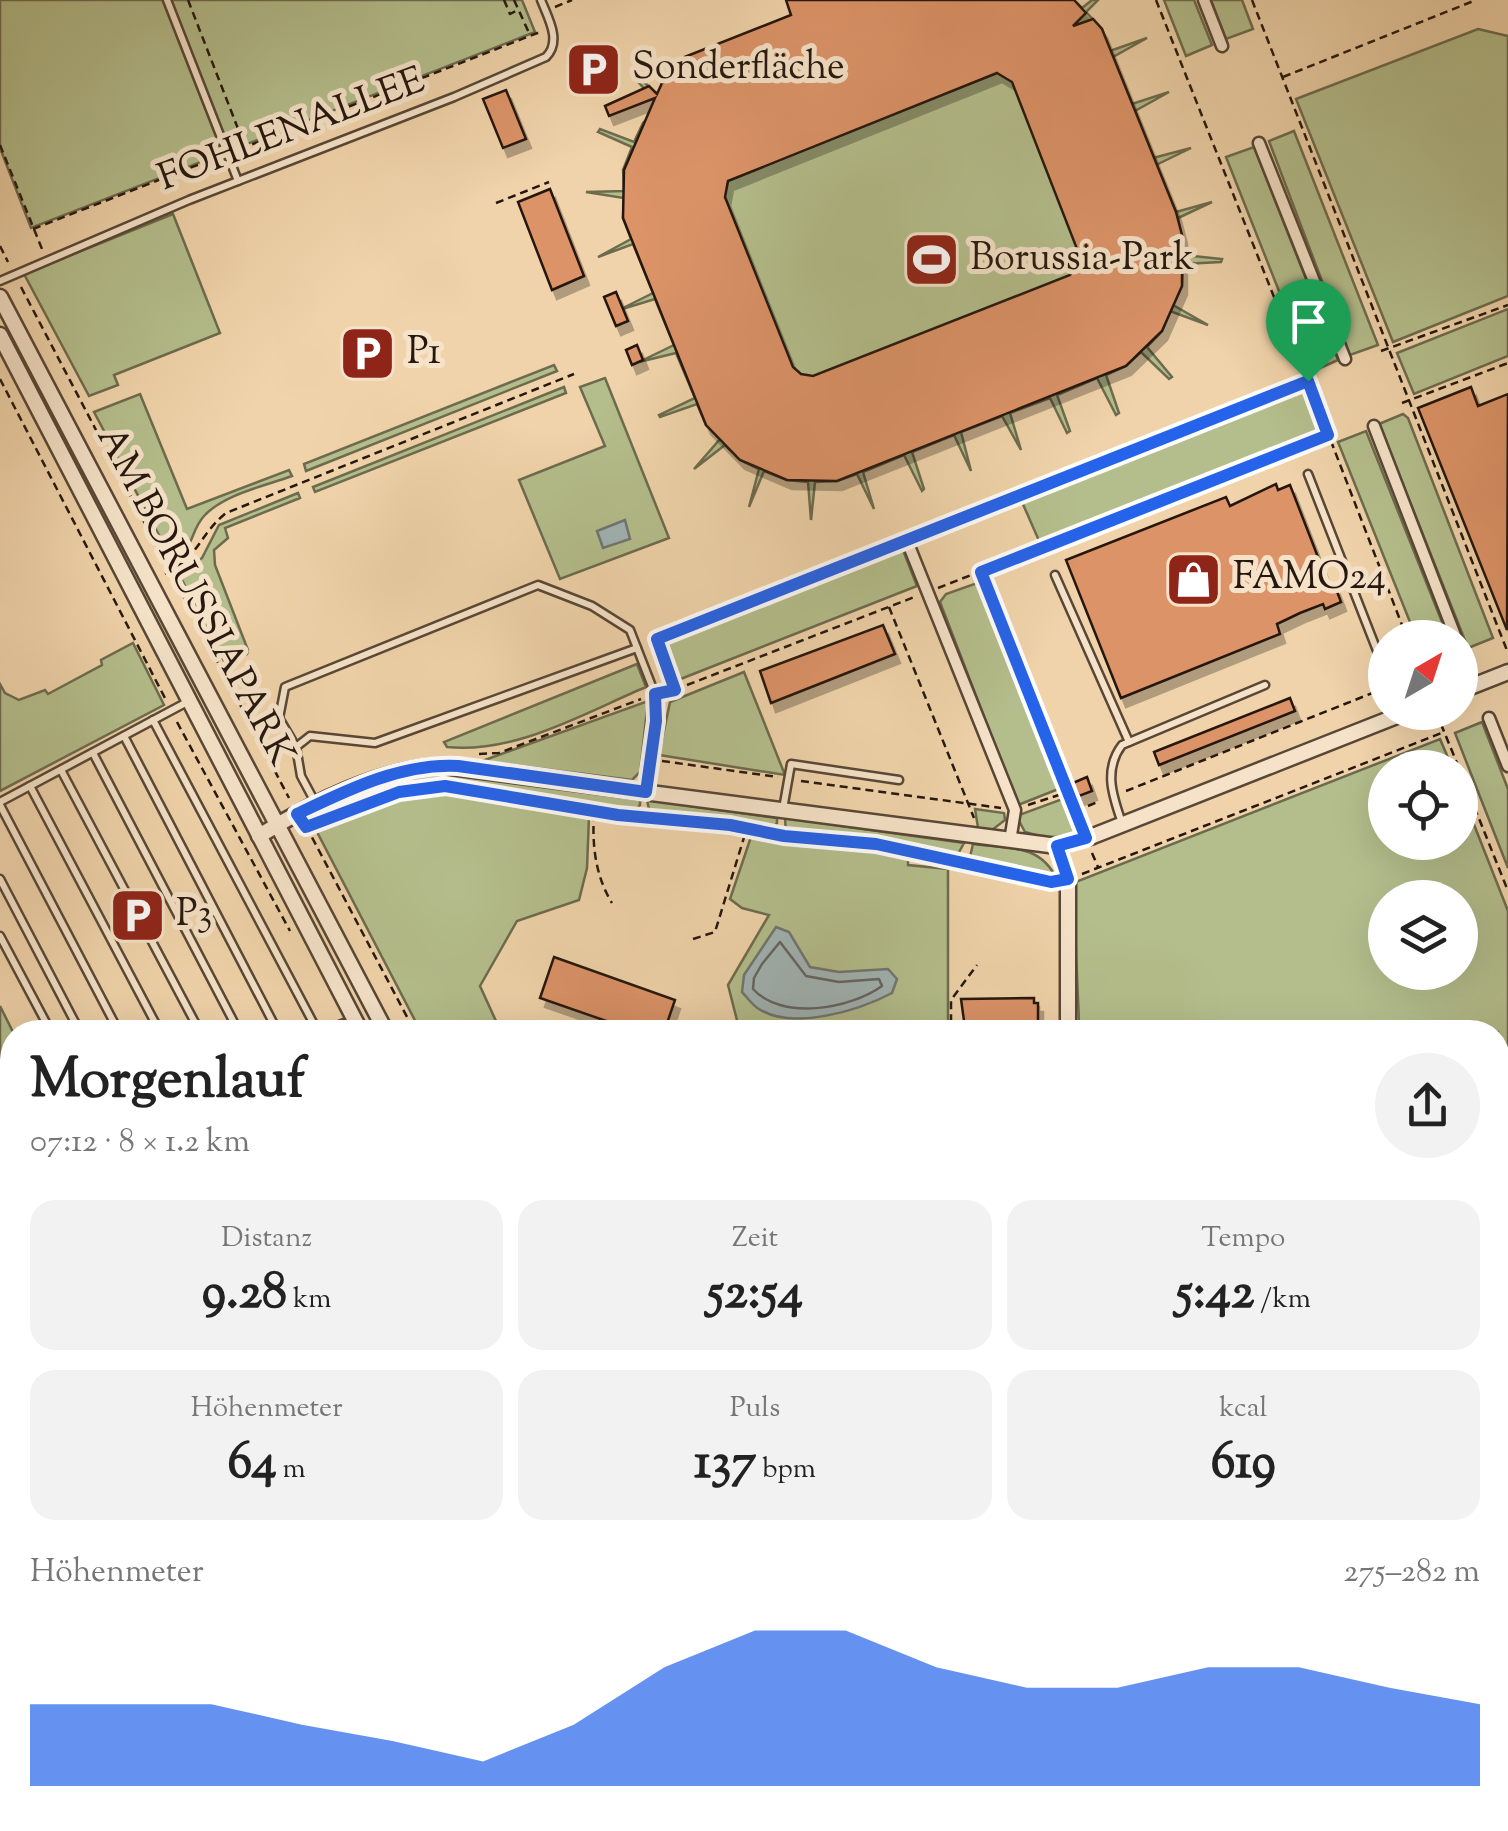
<!DOCTYPE html>
<html lang="de">
<meta charset="utf-8">
<style>
body{margin:0;font-family:"Sorts Mill Goudy",serif;background:#f2f2f2;color:#222;height:100vh;display:flex;flex-direction:column;font-size:38px;white-space:nowrap}
*{box-sizing:border-box;margin:0}
p{font-size:32px;color:#767676}
.icon{flex:none;width:55px;height:55px;fill:none;stroke:currentColor;stroke-width:2;stroke-linecap:round;stroke-linejoin:round}
.map{position:relative;flex:1;overflow:hidden}
.side{position:absolute;left:0px;top:1020px;width:1510px;height:812px;display:flex;flex-direction:column;background:#fff;border-radius:40px 40px 0 0;box-shadow:0 10px 40px #0002}
.side>*{flex:none}
.needle{width:65px;rotate:39deg}
.controls{position:absolute;left:1368px;top:620px;display:grid;gap:20px}
.controls a{display:grid;place-items:center;width:110px;height:110px;border-radius:50%;background:#fff;box-shadow:0 10px 40px #0002;font-size:50px}
.pin{position:absolute;display:grid;place-items:center;width:85px;height:85px;color:#fff;margin:-102px -42px;border-radius:50% 50% 50% 0;rotate:-45deg;box-shadow:0 0 10px #0007}
.pin .icon{rotate:45deg}
.round{display:grid;place-items:center;flex:none;width:105px;height:105px;border-radius:52px;background:#f2f2f2}
.summary{display:flex;align-items:center;justify-content:space-between;height:170px;padding:0 30px}
h1{font-size:55px;font-weight:800;line-height:75px}
.stats{display:grid;grid-template-columns:repeat(3,1fr);gap:15px;height:170px;padding:10px 30px}
.stats div{display:grid;align-content:center;border-radius:25px;background:#f2f2f2;text-align:center}
.stats b{font-size:50px;font-weight:800}
.stats small{font-size:28px;font-weight:400}
.stats p{font-size:28px}
.chart{height:280px;padding:20px 30px}
.chart p{display:flex;justify-content:space-between}
.chart svg{width:100%;height:180px;margin-top:10px;fill:#2563eb;opacity:.7}
.map>svg:first-child{display:block}
.green{fill:#b4be8c;stroke:#6d6b4e;stroke-width:2.5;fill-rule:evenodd}
.water{fill:#a0b4b5;stroke:#6f7673;stroke-width:2.5}
.lines{fill:none;stroke-linecap:round;stroke-linejoin:round}
.shore{stroke:#636662;stroke-width:2.5}
.building{fill:#dc9368;stroke:#26180f;stroke-width:2.5;fill-rule:evenodd;filter:url(#shadow)}
.service-casing{stroke:#584736;stroke-width:11}
.pedestrian-casing{stroke:#584736;stroke-width:15}
.minor-casing{stroke:#584736;stroke-width:19}
.primary-casing{stroke:#26180f;stroke-width:28}
.path{stroke:#26180f;stroke-width:2.5;stroke-dasharray:8 5;stroke-linecap:butt}
.service{stroke:#f5e2c8;stroke-width:6}
.pedestrian{stroke:#f5e2c8;stroke-width:10}
.minor{stroke:#f5e2c8;stroke-width:14}
.primary{stroke:#e8ba75;stroke-width:22}
.route-casing{stroke:#fff;stroke-width:20}
.route{stroke:#2563eb;stroke-width:12}
.labels{text-anchor:middle;dominant-baseline:central;stroke-width:10;stroke-linejoin:round;paint-order:stroke}
.poi-label{font-size:38px;fill:#26180f;stroke:#f5e2c8;text-anchor:start}
.street-label{font-size:38px;fill:#26180f;stroke:#f5e2c8}
</style>
<div class="map">
<svg width="1508" height="1831" viewBox="0 0 1508 1831">
<defs>
<filter id="shadow"><feDropShadow dx="5" dy="9" stdDeviation="0" flood-color="#0004"/></filter>
</defs>
<rect width="100%" height="100%" fill="#f0d3aa"/>
<filter id="stains"><feTurbulence type="fractalNoise" baseFrequency=".002" numOctaves="4"/><feColorMatrix values="0 0 0 0 .2 0 0 0 0 .09 0 0 0 0 .02 0 0 0 .5 -.17"/></filter>
<radialGradient id="worn" r=".72"><stop offset=".6" stop-color="#630" stop-opacity="0"/><stop offset="1" stop-color="#630" stop-opacity=".3"/></radialGradient>
<g class="green">
<polygon points="0,0 522,0 535,32 31,228 0,148"/>
<polygon points="890,0 1074,0 1082,8 1092,0 1098,0 1086,12 1102,29 1110,51 1147,38 1113,57 1132,104 1169,92 1135,111 1153,158 1191,148 1156,165 1176,212 1212,202 1178,218 1184,255 1222,259 1221,262 1183,264 1182,286 1173,305 1208,325 1170,311 1162,331 1147,347 1172,377 1169,379 1141,352 1126,366 1106,375 1119,413 1116,415 1097,378 1057,395 1070,431 1067,433 1050,398 1010,413 1021,450 1002,416 961,432 971,471 954,435 912,452 924,489 922,491 904,455 863,472 874,509 857,474 837,481 815,482 811,520 808,482 787,480 764,471 749,507 759,469 740,460 725,445 694,469 720,439 706,425 697,404 660,417 659,415 695,398 676,353 639,362 674,345 655,299 619,310 653,293 633,244 598,257 631,239 623,218 624,198 586,192 624,191 623,170 632,147 598,132 600,129 634,142 643,123 660,107 634,77 636,75 665,101"/>
<polygon points="1164,0 1194,0 1212,45 1186,56"/>
<polygon points="1211,0 1242,0 1253,29 1226,39"/>
<polygon points="1478,29 1508,36 1508,296 1393,342 1296,99"/>
<polygon points="1294,131 1378,345 1350,355 1269,141"/>
<polygon points="1254,147 1338,360 1311,372 1226,157"/>
<polygon points="173,214 220,333 114,375 118,385 89,396 24,274"/>
<polygon points="1508,309 1508,356 1414,394 1397,353"/>
<polygon points="554,365 557,371 306,471 304,464"/>
<polygon points="605,378 669,538 560,579 519,480 605,446 580,387"/>
<polygon points="564,387 566,393 315,492 313,487"/>
<polygon points="1303,392 1319,432 1040,543 1022,502"/>
<path d="M140 394 187 509 289 470 292 476C265 486 224 494 204 516 189 533 196 547 172 560L94 412Z"/>
<polygon points="1403,414 1408,418 1493,638 1468,648 1379,424"/>
<polygon points="1366,431 1448,637 1416,637 1338,442"/>
<polygon points="298,493 300,498 225,528 228,538 214,550 215,565 248,650 247,654 225,663 180,576 202,558 219,525"/>
<polygon points="903,550 917,586 678,680 665,643"/>
<polygon points="980,582 1061,788 1018,805 940,602 946,594"/>
<polygon points="133,643 164,705 0,791 0,684 5,693 19,700 45,690 48,694 102,665 101,660"/>
<path d="M637 664 646 687C584 713 516 754 447 747L444 742Z"/>
<polygon points="744,672 785,775 659,755 670,702"/>
<polygon points="648,701 640,772 632,780 482,761"/>
<polygon points="1482,722 1508,789 1508,868 1455,733"/>
<path d="M1440 739 1452 767 1385 768V842H1460V789L1508 911V1115L1498 1119V1032H1089L1079 1022 1073 883ZM1385 898H1460V972H1385Z"/>
<polygon points="435,773 640,799 640,805 635,811 586,807 445,782 386,791 310,821 308,818 399,780"/>
<polygon points="443,790 589,817 587,868 579,900 517,921 480,986 501,1032 421,1032 315,828 371,804"/>
<polygon points="1065,798 1080,833 1047,838 1025,832 1019,821 1019,815"/>
<polygon points="647,800 777,818 777,823 771,831 720,820 650,814"/>
<polygon points="975,809 1004,813 1005,820 992,830 978,828"/>
<polygon points="785,818 964,843 958,854 830,835 786,833"/>
<polygon points="752,834 908,856 908,865 948,869 948,1029 740,1032 728,985 769,915 742,908 730,899"/>
<path d="M973 844C1008 849 1041 843 1057 880L970 857Z"/>
<polygon points="0,1006 13,1032 12,1358 0,1358"/>
</g>
<g class="water">
<polygon points="625,520 630,539 603,548 597,531"/>
<path d="M776 927 789 932 810 967 839 972 888 969 897 979 892 993C860 1010 793 1031 759 1009 753 1006 747 997 742 992L744 975Z"/>
</g>
<g class="lines">
<path class="shore" d="M780 942 806 976 839 982 879 979 882 986C850 1009 782 1021 753 989L754 978 762 964Z"/>
</g>
<g class="building">
<path d="M786 0H1074L1086 13 1073 26 1093 19 1102 29 1176 212 1182 235V286L1162 331 1126 366 837 481 787 480 740 460 706 425 623 218 624 170 655 98 609 116 605 106 649 86 657 94 662 83 683 74 677 60 791 15ZM997 73 1012 82 1079 254 1076 269 1070 275 813 376 801 374 793 367 725 197 728 181Z"/>
<polygon points="506,90 526,139 503,148 483,99"/>
<polygon points="550,189 584,276 552,290 518,202"/>
<polygon points="616,292 628,321 616,326 604,297"/>
<polygon points="637,345 643,360 632,365 626,350"/>
<polygon points="1471,387 1478,406 1508,394 1507,630 1418,408"/>
<polygon points="1276,484 1278,490 1290,485 1330,588 1335,586 1341,602 1325,609 1323,604 1300,613 1277,624 1280,634 1121,698 1066,560 1226,497 1230,506"/>
<polygon points="883,625 895,654 771,703 760,671"/>
<polygon points="1290,698 1295,711 1159,765 1154,752"/>
<polygon points="1087,777 1092,791 1079,796 1073,783"/>
<polygon points="554,957 675,1000 664,1032 638,1032 540,998"/>
<polygon points="1034,998 1034,1003 1038,1003 1038,1024 1035,1024 1034,1028 965,1028 961,999"/>
</g>
<g class="lines">
<defs>
<g id="service">
<polyline points="167,0 238,181"/>
<path d="M0 281 189 200 454 97 546 57C562 41 548 18 541 0"/>
<polyline points="1308,474 1385,671"/>
<polyline points="1055,575 1129,742"/>
<polyline points="153,720 318,1032"/>
<polyline points="124,736 278,1032"/>
<polyline points="296,747 310,736 375,743 637,648"/>
<polyline points="93,753 239,1032"/>
<polyline points="61,770 200,1032"/>
<polyline points="30,786 160,1032"/>
<polyline points="0,802 189,701"/>
<polyline points="316,804 301,776 296,747 279,718 285,687 538,585 592,606 630,630 655,694 656,721 646,790"/>
<polyline points="0,805 119,1032"/>
<polyline points="783,809 791,764 899,780"/>
<path d="M1122 823C1113 797 1103 770 1122 745L1265 685"/>
<polyline points="0,879 80,1032"/>
<polyline points="0,936 51,1032"/>
<polyline points="322,1032 344,1023 353,1025"/>
<polyline points="1498,1298 1499,1298"/>
<polyline points="1498,1318 1508,1313"/>
<polyline points="0,1380 12,1380"/>
<polyline points="0,1420 12,1420"/>
<polyline points="0,1459 12,1459"/>
<polyline points="0,1491 12,1491"/>
<polyline points="1498,1629 1508,1628"/>
<polyline points="1498,1773 1508,1768"/>
<polyline points="358,1820 359,1831"/>
<polyline points="796,1820 801,1831"/>
<polyline points="1398,1822 1415,1831"/>
<polyline points="652,1831 723,1820"/>
<polyline points="848,1831 1400,1820"/>
</g>
<g id="pedestrian">
<polyline points="1204,0 1222,46"/>
<polyline points="1259,143 1345,359"/>
<polyline points="1374,426 1456,638"/>
<polyline points="907,541 1015,810 1010,841"/>
<polyline points="1460,648 1462,653"/>
<polyline points="675,690 657,639 1307,381"/>
<polyline points="1489,718 1508,766"/>
</g>
<g id="minor">
<polyline points="0,297 386,1032"/>
<polyline points="0,335 361,1032"/>
<polyline points="1460,691 1508,672"/>
<path d="M259 836C310 804 383 767 444 766L1057 846 1093 836 1407 712"/>
<polyline points="1057,846 1068,879 1068,1032"/>
<polyline points="1498,1129 1508,1124"/>
<polyline points="0,1748 12,1748"/>
<polyline points="144,1831 144,1820"/>
</g>
<g id="primary">
<polyline points="1498,1569 1508,1568"/>
<polyline points="1498,1593 1508,1592"/>
<polyline points="0,1606 12,1606"/>
<polyline points="0,1636 12,1635"/>
</g>
</defs>
<use href="#service" class="service-casing"/>
<use href="#pedestrian" class="pedestrian-casing"/>
<use href="#minor" class="minor-casing"/>
<use href="#primary" class="primary-casing"/>
<g class="path">
<polyline points="188,0 242,139"/>
<polyline points="504,0 510,14 518,10"/>
<polyline points="514,0 530,35"/>
<polyline points="1156,0 1303,370"/>
<polyline points="1252,0 1508,653"/>
<polyline points="555,7 572,0"/>
<polyline points="1283,77 1476,0"/>
<polyline points="0,145 42,249"/>
<polyline points="240,149 540,32"/>
<polyline points="496,203 549,182"/>
<polyline points="33,229 218,157"/>
<polyline points="0,246 8,262"/>
<polyline points="21,287 289,798"/>
<polyline points="1381,351 1508,305"/>
<polyline points="0,379 167,702"/>
<polyline points="1312,392 1407,638"/>
<polyline points="1402,403 1508,363"/>
<path d="M165 574C200 556 198 536 226 513L574 374"/>
<polyline points="981,574 1080,822"/>
<polyline points="938,588 1328,435"/>
<polyline points="889,607 974,818"/>
<polyline points="687,685 917,596"/>
<polyline points="1436,712 1459,768"/>
<polyline points="177,722 290,931"/>
<polyline points="479,754 499,753 641,699"/>
<polyline points="662,761 778,777"/>
<polyline points="1460,771 1508,891"/>
<polyline points="801,781 1001,808"/>
<polyline points="1126,791 1385,688"/>
<polyline points="1028,805 1068,792"/>
<polyline points="1076,811 1100,801"/>
<path d="M594 813C592 845 595 875 612 903"/>
<polyline points="313,824 399,792 445,786 618,815 730,825 784,836 876,844 1050,881"/>
<polyline points="306,826 415,1032"/>
<polyline points="1092,853 1098,867"/>
<polyline points="1082,874 1444,732"/>
<polyline points="693,939 715,932 746,831"/>
<polyline points="960,1032 951,1021 951,1000 977,965"/>
<polyline points="0,1064 12,1094"/>
</g>
<use href="#service" class="service"/>
<use href="#pedestrian" class="pedestrian"/>
<use href="#minor" class="minor"/>
<use href="#primary" class="primary"/>
</g>
<g class="lines">
<defs>
<path id="route" d="M1308 381 1328 435 981 572 1086 838 1057 846 1068 879 1051 882 876 844 784 836 730 825 618 815 445 786 399 792 306 827 297 814C347 790 401 763 458 766L646 792 656 721 655 694 675 690 657 639Z"/>
</defs>
<use href="#route" class="route-casing"/>
<use href="#route" class="route"/>
</g>
<defs>
<symbol id="parking-square" viewBox="-11 -11 22 22"><rect x="-9" y="-9" width="18" height="18" rx="4" fill="#8f2418" stroke="#f5e2c8"/><path d="M-3.5-5.5H1a3.5 3.5 0 0 1 0 7H-1V5.5H-3.5ZM-1-3.4V-.6H.8a1.4 1.4 0 0 0 0-2.8Z" fill="#fff"/></symbol>
<symbol id="stadium-square" viewBox="-11 -11 22 22"><rect x="-9" y="-9" width="18" height="18" rx="4" fill="#8f2418" stroke="#f5e2c8"/><path d="M0-5a6.5 5 0 1 0 0 10a6.5 5 0 1 0 0-10ZM-3.5-1.8h7v3.6h-7Z" fill="#fff"/></symbol>
<symbol id="shop-square" viewBox="-11 -11 22 22"><rect x="-9" y="-9" width="18" height="18" rx="4" fill="#8f2418" stroke="#f5e2c8"/><path d="M-5-2.5h2.3a2.7 3.5 0 0 1 5.4 0H5L5.5 6h-11ZM-1.5-2.5h3a1.5 2.3 0 0 0-3 0Z" fill="#fff"/></symbol>
</defs>
<g fill-rule="evenodd">
<use href="#parking-square" x="562" y="38" width="63" height="63"/>
<use href="#stadium-square" x="900" y="228" width="63" height="63"/>
<use href="#parking-square" x="336" y="322" width="63" height="63"/>
<use href="#shop-square" x="1162" y="548" width="63" height="63"/>
<use href="#parking-square" x="106" y="884" width="63" height="63"/>
</g>
<g class="labels">
<g class="poi-label">
<text x="632" y="69">Sonderfläche</text>
<text x="970" y="260">Borussia-Park</text>
<text x="407" y="354">P1</text>
<text x="1233" y="579">FAMO24</text>
<text x="176" y="916">P3</text>
</g>
<g class="street-label">
<text transform="translate(292 131) rotate(-21)">FOHLENALLEE</text>
<text transform="translate(194 597) rotate(62)">AM BORUSSIAPARK</text>
</g>
</g>
<rect width="100%" height="100%" filter="url(#stains)"/>
<rect width="100%" height="100%" fill="url(#worn)"/>
</svg>
<div class="controls">
<a><svg class="needle" viewBox="-14 -14 28 28"><path d="M0-13l5 13h-10z" fill="#e53935"/><path d="M0 13l5-13h-10z" fill="#767676"/></svg></a>
<a><svg class="icon" aria-label="locate" viewBox="0 0 24 24"><circle cx="12" cy="12" r="6"/><path d="M12 2v4M12 18v4M2 12h4M18 12h4"/></svg></a>
<a><svg class="icon" aria-label="layers" viewBox="0 0 24 24"><path d="M12 4l9 5-9 5-9-5zM3 14l9 5 9-5"/></svg></a>
</div>
<div class="pin" style="left:1308px;top:381px;background:#1e9e55"><svg class="icon" aria-label="arrive" viewBox="0 0 24 24"><path d="M6 21V4h12l-3 4 3 4H6"/></svg></div>
<section class="side">
<div class="summary"><div><h1>Morgenlauf</h1><p>07:12 · 8 × 1.2 km</p></div><a class="round"><svg class="icon" aria-label="share" viewBox="0 0 24 24"><path d="M12 15V3M7 8l5-5 5 5M5 13v7h14v-7"/></svg></a></div>
<div class="stats">
<div><p>Distanz</p><b>9.28<small> km</small></b></div>
<div><p>Zeit</p><b>52:54</b></div>
<div><p>Tempo</p><b>5:42<small> /km</small></b></div>
</div>
<div class="stats">
<div><p>Höhenmeter</p><b>64<small> m</small></b></div>
<div><p>Puls</p><b>137<small> bpm</small></b></div>
<div><p>kcal</p><b>619</b></div>
</div>
<div class="chart"><p><span>Höhenmeter</span>275–282 m</p>
<svg viewBox="0 0 160 44" preserveAspectRatio="none"><path d="M0 44V24L10 24L20 24L30 29L40 33L50 38L60 29L70 15L80 6L90 6L100 15L110 20L120 20L130 15L140 15L150 20L160 24V44z"/></svg>
</div>
</section>
</div>
